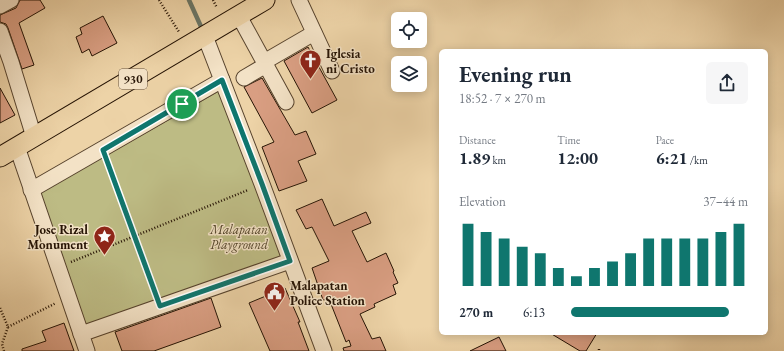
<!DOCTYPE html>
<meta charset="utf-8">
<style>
body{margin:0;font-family:"EB Garamond",serif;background:#f6f6f7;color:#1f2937;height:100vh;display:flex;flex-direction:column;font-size:15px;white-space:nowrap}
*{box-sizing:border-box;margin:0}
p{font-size:13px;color:#747a83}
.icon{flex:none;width:22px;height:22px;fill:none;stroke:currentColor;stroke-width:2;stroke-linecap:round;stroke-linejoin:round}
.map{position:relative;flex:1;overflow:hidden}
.side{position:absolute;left:439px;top:49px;width:329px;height:286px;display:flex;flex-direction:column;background:#fff;border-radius:6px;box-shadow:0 2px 10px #0003}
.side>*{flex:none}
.fabs{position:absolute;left:391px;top:12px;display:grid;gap:8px}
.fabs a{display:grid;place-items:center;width:36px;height:36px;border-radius:6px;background:#fff;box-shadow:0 2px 10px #0003;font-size:20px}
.pin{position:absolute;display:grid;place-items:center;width:34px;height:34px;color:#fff;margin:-17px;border:2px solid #fff;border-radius:50%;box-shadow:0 1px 4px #0007}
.round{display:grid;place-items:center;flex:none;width:42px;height:42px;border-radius:6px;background:#f6f6f7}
.headline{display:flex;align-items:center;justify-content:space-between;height:68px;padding:0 20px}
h1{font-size:22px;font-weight:700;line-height:30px}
.stats{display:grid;grid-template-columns:repeat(3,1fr);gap:6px;height:68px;padding:4px 20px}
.stats div{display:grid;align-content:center}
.stats b{font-size:17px;font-weight:700}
.stats small{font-size:11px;font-weight:400}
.stats p{font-size:11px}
.chart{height:112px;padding:8px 20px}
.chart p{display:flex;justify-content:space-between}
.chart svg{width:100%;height:72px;margin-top:4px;stroke:#0f766e;stroke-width:6}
ul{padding:0 20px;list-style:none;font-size:13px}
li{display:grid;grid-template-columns:64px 48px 1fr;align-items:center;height:30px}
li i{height:10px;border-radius:5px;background:#0f766e}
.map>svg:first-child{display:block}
.green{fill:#bdbb84;stroke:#716744}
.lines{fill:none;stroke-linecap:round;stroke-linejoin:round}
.stream{stroke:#6b7666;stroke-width:4.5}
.building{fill:#d99e82;stroke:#251304}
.minor-casing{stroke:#57432d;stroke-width:17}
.major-casing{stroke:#251304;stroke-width:21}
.path{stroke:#251304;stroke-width:2.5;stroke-dasharray:1 2;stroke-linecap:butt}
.minor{stroke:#f3e2c6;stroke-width:15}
.major{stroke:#edd3a7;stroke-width:19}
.route-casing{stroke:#fff;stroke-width:8}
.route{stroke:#0f766e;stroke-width:5}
.labels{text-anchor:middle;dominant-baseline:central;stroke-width:3;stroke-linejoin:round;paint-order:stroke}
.shield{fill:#f3e2c6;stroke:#63513e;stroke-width:1}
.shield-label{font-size:12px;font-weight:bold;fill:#251304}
.poi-label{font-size:13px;font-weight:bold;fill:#251304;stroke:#f3e2c6;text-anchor:start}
.park-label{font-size:13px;font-style:italic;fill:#53452a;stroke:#f3e2c6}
</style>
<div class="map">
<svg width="784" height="351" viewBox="0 0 784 351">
<rect width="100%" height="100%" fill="#edd3a7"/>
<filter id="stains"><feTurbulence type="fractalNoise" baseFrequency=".005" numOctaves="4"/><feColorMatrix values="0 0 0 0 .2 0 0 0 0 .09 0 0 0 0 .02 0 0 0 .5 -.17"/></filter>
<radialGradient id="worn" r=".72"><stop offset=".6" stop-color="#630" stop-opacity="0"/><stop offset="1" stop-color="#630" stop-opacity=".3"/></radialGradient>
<polygon class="green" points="219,91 282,257 86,326 40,193"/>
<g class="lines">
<polyline class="stream" points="189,0 203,31"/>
</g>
<g class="building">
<polygon points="20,0 40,0 45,8 19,23 34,65 22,69 8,28 6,24 0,22 0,15 16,8"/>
<polygon points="103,16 117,43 92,56 89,49 82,53 76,37 82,34 80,28"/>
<polygon points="308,47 337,100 312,113 284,61"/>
<polygon points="262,78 295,135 306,131 316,154 298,161 307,181 279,191 262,147 274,142 244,87"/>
<polygon points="0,88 15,115 0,123"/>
<polygon points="322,199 334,226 366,212 371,223 352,231 367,262 386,253 394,271 393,272 398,283 393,285 396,294 374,304 375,307 360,314 372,339 380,337 386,351 344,351 343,348 351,346 349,340 346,342 329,299 323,300 312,268 329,261 312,227 306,229 296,210"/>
<polygon points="285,288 300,322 298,322 309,351 270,351 249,303"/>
<polygon points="211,298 221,327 154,351 122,351 115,332"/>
<polygon points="64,323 74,351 22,351 22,349 46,341 42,331"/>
<polygon points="550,333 597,333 586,351 580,351"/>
<polygon points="499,337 506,351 470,351"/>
</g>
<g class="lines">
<defs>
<g id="minor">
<polyline points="299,0 332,71"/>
<polyline points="0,6 11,0"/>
<polyline points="239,16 286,102"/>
<polyline points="0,31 11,62 34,137"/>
<polyline points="205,36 262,184 324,351"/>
<polyline points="264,62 314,33"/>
<polyline points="244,78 266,65"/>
<polyline points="17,147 87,351"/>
<polyline points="31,190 222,80"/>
<polyline points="81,334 290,261"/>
</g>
<polyline id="major" points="0,157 265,0"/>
</defs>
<use href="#minor" class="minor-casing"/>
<use href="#major" class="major-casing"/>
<g class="path">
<polyline points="159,0 179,32"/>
<polyline points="213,0 217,8"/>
<polyline points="107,162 155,292"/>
<polyline points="71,262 248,190"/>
<polyline points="0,308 8,327 2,344 4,351"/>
<polyline points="8,327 56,303"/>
<polyline points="599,349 599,351"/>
</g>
<use href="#minor" class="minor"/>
<use href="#major" class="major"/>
</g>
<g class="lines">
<defs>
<polygon id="route" points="222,80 262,184 290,261 160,306 103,150"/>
</defs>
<use href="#route" class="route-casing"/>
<use href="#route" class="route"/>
</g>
<defs>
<symbol id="church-pin" viewBox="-11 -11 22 30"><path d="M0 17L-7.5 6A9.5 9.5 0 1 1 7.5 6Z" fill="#8f2418" stroke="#f3e2c6"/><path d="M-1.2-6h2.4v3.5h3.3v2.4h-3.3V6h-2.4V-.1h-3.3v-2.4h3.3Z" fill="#fff"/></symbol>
<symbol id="sight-pin" viewBox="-11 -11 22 30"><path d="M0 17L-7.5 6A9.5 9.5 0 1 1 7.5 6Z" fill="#8f2418" stroke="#f3e2c6"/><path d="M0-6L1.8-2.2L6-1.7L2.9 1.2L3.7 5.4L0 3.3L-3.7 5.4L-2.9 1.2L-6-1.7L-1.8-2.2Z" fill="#fff"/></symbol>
<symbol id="civic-pin" viewBox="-11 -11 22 30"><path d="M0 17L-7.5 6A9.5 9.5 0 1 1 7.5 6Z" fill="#8f2418" stroke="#f3e2c6"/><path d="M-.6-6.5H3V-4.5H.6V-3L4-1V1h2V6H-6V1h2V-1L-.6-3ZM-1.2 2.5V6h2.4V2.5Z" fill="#fff"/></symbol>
</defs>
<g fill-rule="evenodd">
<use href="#church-pin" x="298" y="48" width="25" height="34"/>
<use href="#sight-pin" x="92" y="224" width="25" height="34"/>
<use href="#civic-pin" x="262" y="280" width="25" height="34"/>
</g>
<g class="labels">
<rect class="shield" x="119" y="69" width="28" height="20" rx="3"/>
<g class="shield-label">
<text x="133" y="79">930</text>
</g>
<g class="poi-label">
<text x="326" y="53">Iglesia<tspan x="326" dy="15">ni Cristo</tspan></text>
<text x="88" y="229" text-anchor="end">Jose Rizal<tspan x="88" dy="15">Monument</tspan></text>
<text x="290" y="285">Malapatan<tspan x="290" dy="15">Police Station</tspan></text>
</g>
<g class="park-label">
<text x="239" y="229">Malapatan<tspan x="239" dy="15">Playground</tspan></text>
</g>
</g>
<rect width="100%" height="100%" filter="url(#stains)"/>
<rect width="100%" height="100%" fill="url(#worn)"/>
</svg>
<div class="fabs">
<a><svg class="icon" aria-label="locate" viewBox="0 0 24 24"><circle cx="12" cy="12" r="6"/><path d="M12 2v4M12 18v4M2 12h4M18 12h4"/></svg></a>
<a><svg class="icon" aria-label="layers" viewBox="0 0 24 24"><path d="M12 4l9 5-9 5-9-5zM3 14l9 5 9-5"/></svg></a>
</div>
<div class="pin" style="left:182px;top:104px;background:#1e9e55"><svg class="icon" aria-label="arrive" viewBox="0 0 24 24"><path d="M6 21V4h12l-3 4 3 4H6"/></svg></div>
<section class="side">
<div class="headline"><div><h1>Evening run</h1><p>18:52 · 7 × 270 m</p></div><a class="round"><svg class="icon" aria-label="share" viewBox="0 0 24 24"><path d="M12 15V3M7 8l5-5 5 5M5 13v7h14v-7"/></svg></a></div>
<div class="stats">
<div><p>Distance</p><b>1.89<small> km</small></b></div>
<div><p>Time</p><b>12:00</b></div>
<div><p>Pace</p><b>6:21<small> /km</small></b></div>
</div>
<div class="chart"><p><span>Elevation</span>37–44 m</p>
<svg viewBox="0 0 160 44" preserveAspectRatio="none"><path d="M5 44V6M15 44V11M25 44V15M35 44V20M45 44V24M55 44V33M65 44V38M75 44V33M85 44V29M95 44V24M105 44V15M115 44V15M125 44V15M135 44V15M145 44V11M155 44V6"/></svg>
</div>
<ul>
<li><b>270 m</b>6:13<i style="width:89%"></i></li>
</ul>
</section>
</div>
